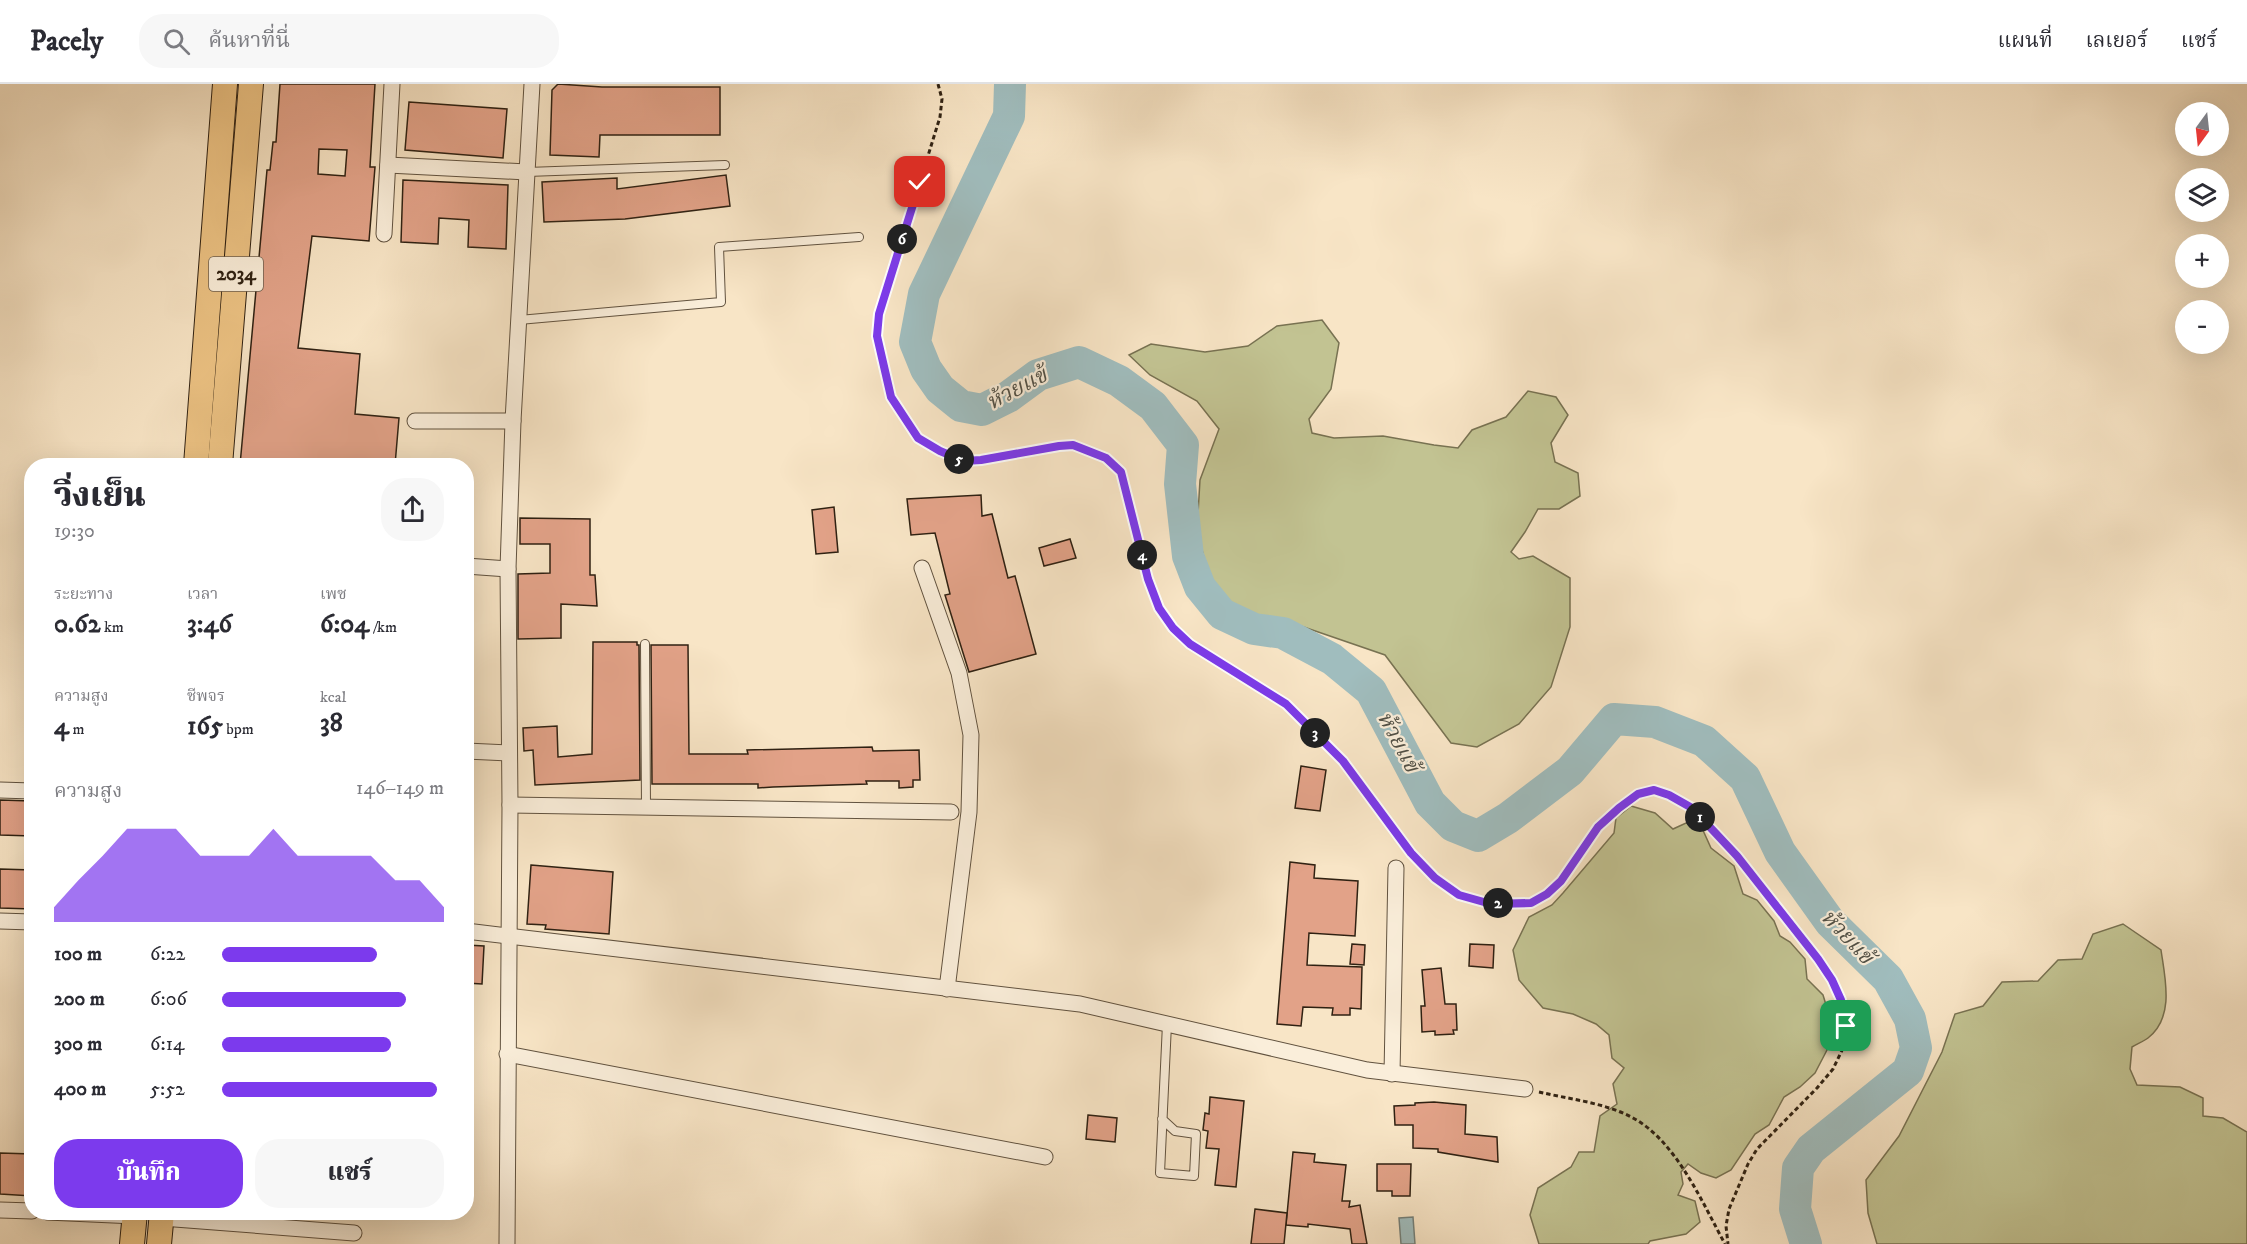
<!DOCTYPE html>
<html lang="th">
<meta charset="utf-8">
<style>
body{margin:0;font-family:"IM FELL DW Pica","Noto Serif Thai",serif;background:#f7f7f7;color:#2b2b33;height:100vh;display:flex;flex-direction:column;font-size:22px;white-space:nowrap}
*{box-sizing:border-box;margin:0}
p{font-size:20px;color:#7c7c81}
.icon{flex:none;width:33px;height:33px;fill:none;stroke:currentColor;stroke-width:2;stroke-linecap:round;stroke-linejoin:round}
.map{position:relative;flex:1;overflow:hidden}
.sheet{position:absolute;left:24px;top:374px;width:450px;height:762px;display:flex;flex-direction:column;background:#fff;border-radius:24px;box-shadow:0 6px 24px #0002}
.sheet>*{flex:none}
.needle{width:39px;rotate:195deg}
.tools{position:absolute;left:2175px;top:18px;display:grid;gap:12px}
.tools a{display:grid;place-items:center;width:54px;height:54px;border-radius:50%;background:#fff;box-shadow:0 6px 24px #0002;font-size:30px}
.pin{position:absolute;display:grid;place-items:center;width:51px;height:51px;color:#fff;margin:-26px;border-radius:12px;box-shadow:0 3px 9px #0006}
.km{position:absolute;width:30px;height:30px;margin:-15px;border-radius:50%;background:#222;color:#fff;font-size:16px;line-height:30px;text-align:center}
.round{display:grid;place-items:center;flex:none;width:63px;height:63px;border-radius:24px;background:#f7f7f7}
.summary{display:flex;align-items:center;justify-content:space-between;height:102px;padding:0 30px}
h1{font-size:33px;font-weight:800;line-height:45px}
.stats{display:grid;grid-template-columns:repeat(3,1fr);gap:9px;height:102px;padding:6px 30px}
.stats div{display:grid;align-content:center}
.stats b{font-size:26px;font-weight:800}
.stats small{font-size:16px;font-weight:400}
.stats p{font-size:16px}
.chart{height:168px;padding:12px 30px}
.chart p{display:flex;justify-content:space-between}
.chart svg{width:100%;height:108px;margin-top:6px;fill:#7c3aed;opacity:.7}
.button{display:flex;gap:12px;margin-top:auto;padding:12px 30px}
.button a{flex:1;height:69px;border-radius:24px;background:#7c3aed;color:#fff;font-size:24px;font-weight:800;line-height:69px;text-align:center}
.button a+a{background:#f7f7f7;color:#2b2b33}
ul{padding:0 30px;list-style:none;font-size:20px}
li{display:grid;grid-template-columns:96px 72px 1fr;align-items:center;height:45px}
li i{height:15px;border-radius:8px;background:#7c3aed}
header{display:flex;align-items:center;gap:36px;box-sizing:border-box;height:84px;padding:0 30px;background:#fff;border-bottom:2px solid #e1e1e2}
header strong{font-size:28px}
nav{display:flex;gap:33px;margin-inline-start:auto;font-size:21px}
.search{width:420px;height:54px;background:#f7f7f7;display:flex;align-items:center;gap:15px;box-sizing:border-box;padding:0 21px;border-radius:24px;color:#7c7c81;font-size:22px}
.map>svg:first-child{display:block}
.green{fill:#c2c392;stroke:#787252;stroke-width:1.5}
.water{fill:#a0bdbe;stroke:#737f79;stroke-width:1.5}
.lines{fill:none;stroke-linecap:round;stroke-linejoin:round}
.river{stroke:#a0bdbe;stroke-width:32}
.building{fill:#e2a288;stroke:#2f2112;stroke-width:1.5;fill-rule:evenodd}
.service-casing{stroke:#61523f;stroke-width:10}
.minor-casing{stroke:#61523f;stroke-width:17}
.primary-casing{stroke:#2f2112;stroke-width:26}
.path{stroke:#2f2112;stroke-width:3;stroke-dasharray:4.5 3;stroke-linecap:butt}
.service{stroke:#faeeda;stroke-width:8}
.minor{stroke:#faeeda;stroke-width:15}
.primary{stroke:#ecc283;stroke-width:24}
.route-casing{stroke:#fff;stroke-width:12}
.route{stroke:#7c3aed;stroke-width:8}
.labels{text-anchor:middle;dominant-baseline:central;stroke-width:4.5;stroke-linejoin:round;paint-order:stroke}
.shield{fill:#faeeda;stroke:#6c5e4e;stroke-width:1.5}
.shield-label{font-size:20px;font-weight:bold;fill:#2f2112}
.water-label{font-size:22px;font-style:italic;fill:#515046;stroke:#faeeda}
</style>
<header>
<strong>Pacely</strong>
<div class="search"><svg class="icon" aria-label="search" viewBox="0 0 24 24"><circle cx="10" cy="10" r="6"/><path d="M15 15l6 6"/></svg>ค้นหาที่นี่</div>
<nav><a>แผนที่</a><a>เลเยอร์</a><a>แชร์</a></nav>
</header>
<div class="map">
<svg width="2247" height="1160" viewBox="0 0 2247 1160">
<rect width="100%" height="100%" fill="#f8e5c6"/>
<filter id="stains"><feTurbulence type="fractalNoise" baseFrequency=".00333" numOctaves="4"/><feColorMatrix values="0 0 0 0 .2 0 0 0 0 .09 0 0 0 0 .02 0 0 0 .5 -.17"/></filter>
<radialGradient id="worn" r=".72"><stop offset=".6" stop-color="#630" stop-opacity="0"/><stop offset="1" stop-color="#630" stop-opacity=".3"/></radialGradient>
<g class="green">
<polygon points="1322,236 1339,259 1331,305 1309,335 1312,349 1334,354 1383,352 1434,361 1458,364 1472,346 1506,333 1528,307 1556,313 1568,331 1551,359 1555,378 1578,389 1580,412 1559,425 1538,425 1525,448 1511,468 1519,475 1533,472 1570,494 1570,543 1551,603 1519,640 1477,663 1451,659 1385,571 1295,540 1264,536 1234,524 1211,500 1197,447 1200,396 1219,345 1197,317 1150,291 1129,271 1151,260 1205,268 1248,262 1277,242"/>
<polygon points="1631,722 1655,729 1673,745 1686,739 1701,742 1711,764 1734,782 1743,810 1757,816 1774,837 1780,852 1790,858 1805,875 1807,895 1823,911 1830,934 1823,951 1827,966 1815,989 1800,1003 1784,1013 1769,1041 1755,1050 1731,1086 1716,1094 1701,1089 1688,1080 1681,1088 1683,1100 1678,1111 1695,1117 1700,1138 1686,1150 1650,1157 1648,1160 1539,1160 1530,1131 1538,1104 1571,1083 1579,1068 1594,1068 1600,1032 1617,1020 1613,1000 1624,984 1612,974 1609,951 1596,940 1573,930 1543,924 1519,896 1513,866 1529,833 1552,821 1563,809 1614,749 1616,734"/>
<path d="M2123 840 2161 866C2165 894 2175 933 2148 954 2144 957 2137 960 2132 963L2130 985 2137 1001 2180 1003 2203 1014V1032L2223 1034 2247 1048V1160H1877L1868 1129 1866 1096 1899 1052 1942 968 1955 930 1983 922 2002 898 2038 897 2058 876 2082 875 2093 850Z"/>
</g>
<polygon class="water" points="1413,1133 1415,1160 1401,1160 1399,1134"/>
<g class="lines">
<polyline class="river" points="1010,0 1009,32 924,210 915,258 926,285 940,305 961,322 982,326 1008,313 1038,291 1079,278 1119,297 1153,322 1183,361 1180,400 1188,472 1200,503 1222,530 1254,545 1283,549 1332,575 1371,607 1430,719 1453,742 1478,752 1508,734 1570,687 1614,635 1655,638 1704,657 1745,694 1780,768 1830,838 1888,895 1910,935 1916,964 1908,987 1811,1065 1798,1084 1795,1125 1806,1160"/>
</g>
<g class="building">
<path d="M280 0H375L370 83H375L369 157 312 152 298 264 360 270 355 330 399 334 395 381H348L309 378V381H240L267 86H270L273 58H276ZM319 65 347 66 345 92 318 90Z"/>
<polygon points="558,0 602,3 720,3 720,51 600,51 599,73 550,71 552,6"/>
<polygon points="409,18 507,25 503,74 405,66"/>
<polygon points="726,91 730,122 625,135 544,138 542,98 617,94 617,105"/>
<polygon points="403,96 508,101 506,165 468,163 469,136 439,134 438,160 401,158"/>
<polygon points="981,411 982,432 992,430 1008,494 1015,492 1036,570 969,588 945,511 950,510 935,449 911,451 907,415"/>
<polygon points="834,423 838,468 816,470 812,426"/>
<polygon points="520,434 590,435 590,491 595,491 597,522 561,520 561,554 518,555 518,490 550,489 550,460 520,460"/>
<polygon points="1070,455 1076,474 1044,482 1039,464"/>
<polygon points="593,558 637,558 637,561 639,561 640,696 535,701 533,666 524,667 523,644 557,642 558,673 592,670"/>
<polygon points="651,561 688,561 689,670 748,670 747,666 872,663 873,667 919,666 920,696 913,696 913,703 899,704 899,697 866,697 867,700 773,703 758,704 758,700 652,700"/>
<polygon points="1301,682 1326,686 1320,727 1295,724"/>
<polygon points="0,716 32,717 32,752 0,751"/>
<polygon points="1290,778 1315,781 1314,794 1358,797 1355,852 1309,849 1307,881 1362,883 1361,925 1350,924 1350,931 1332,931 1333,924 1303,923 1301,942 1277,940"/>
<polygon points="531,781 613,788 609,850 545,845 546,841 527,840"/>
<polygon points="0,785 32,786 32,825 0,824"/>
<polygon points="1352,860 1365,861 1364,881 1350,880"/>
<polygon points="1470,860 1494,861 1493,884 1469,882"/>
<polygon points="466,861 484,862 482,900 466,899"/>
<polygon points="1441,884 1445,920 1456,920 1457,946 1453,946 1454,950 1435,951 1435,947 1422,948 1421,922 1425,922 1422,886"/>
<polygon points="1210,1013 1244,1017 1236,1103 1215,1101 1219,1065 1206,1064 1208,1047 1203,1046 1205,1029 1209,1030"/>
<polygon points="1434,1018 1466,1021 1465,1050 1497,1053 1498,1078 1438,1068 1438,1065 1413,1064 1413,1041 1395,1041 1394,1022 1415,1021 1415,1019"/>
<polygon points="1088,1031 1117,1034 1115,1058 1086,1055"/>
<polygon points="1293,1068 1315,1070 1314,1078 1346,1081 1342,1117 1350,1117 1349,1123 1360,1121 1367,1160 1352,1160 1350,1145 1308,1140 1308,1143 1286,1141"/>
<polygon points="0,1069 32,1070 32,1112 0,1110"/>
<polygon points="1377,1080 1411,1080 1410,1112 1392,1112 1392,1107 1377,1107"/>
<polygon points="1255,1125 1287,1129 1284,1160 1251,1160"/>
</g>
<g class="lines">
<defs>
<g id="service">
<polyline points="527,88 725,81"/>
<polyline points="519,236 721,218 719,163 859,153"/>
<polyline points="645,560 646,723"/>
<polyline points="1162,1035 1175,1047 1196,1050 1194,1092 1160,1089 1167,940"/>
</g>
<g id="minor">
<polyline points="388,81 527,88"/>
<polyline points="384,150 392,0"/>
<polyline points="415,337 513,337"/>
<polyline points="466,482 508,485"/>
<polyline points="922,484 959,589 971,651 969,728 947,905"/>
<polyline points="466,667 509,669"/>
<polyline points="0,706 32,707"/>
<polyline points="510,721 951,728"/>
<polyline points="0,837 32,838"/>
<polyline points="466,847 1080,920 1367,986 1525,1005"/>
<polyline points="507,970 1045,1073"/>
<polyline points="1392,990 1396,784"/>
<polyline points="0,1126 32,1127"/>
<polyline points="47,1128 135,1132"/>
<polyline points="162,1134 354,1149"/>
<polyline points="507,1160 510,721 508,485 513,337 532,0"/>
</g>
<g id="primary">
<polyline points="196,381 225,0"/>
<polyline points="220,381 251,0"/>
<polyline points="132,1160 135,1128"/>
<polyline points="159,1160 162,1128"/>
</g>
</defs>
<use href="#service" class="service-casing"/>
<use href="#minor" class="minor-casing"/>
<use href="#primary" class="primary-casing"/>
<g class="path">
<polyline points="938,0 942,15 940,33 879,230 877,252 891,313 918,354 940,367 964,377 980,376 1059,362 1073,361 1106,374 1121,388 1148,495 1159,524 1173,544 1190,560 1259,605 1286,620 1343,677 1411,769 1435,794 1459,811 1491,820 1531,819 1547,810 1561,797 1598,743 1638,710 1654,706 1669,711 1692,725 1737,772 1832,896 1841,916 1846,958 1833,985 1817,1004 1757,1065 1748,1080 1729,1125 1726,1142 1728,1160"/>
<path d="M1539 1008C1569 1015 1606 1019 1633 1034 1676 1057 1702 1118 1725 1160"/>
</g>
<use href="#service" class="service"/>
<use href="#minor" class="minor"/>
<use href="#primary" class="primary"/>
</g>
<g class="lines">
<defs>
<polyline id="route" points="920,98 879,230 877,252 891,313 918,354 940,367 964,377 981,376 1059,362 1073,361 1106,374 1121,388 1148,495 1159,524 1173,544 1190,560 1286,620 1343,677 1411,769 1435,794 1459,811 1491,820 1531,819 1547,810 1561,797 1598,743 1619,724 1638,710 1654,706 1669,711 1692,724 1737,772 1818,875 1832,896 1841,916 1846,942"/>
</defs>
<use href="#route" class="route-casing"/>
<use href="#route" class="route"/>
</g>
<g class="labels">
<rect class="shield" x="209" y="173" width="54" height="34" rx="4.5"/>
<g class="shield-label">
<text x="236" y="190">2034</text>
</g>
<g class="water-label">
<text transform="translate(1017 305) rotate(-28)">ห้วยแข้</text>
<text transform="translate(1398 658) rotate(62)">ห้วยแข้</text>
<text transform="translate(1847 853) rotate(47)">ห้วยแข้</text>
</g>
</g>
<rect width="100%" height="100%" filter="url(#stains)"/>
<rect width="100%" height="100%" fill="url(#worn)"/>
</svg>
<div class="tools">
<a><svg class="needle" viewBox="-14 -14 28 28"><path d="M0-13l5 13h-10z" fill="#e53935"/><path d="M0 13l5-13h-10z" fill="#7c7c81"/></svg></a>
<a><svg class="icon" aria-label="layers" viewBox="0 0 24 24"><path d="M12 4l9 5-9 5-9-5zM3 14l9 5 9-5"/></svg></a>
<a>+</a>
<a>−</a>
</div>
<div class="pin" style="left:1846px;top:942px;background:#1e9e55"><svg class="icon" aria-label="arrive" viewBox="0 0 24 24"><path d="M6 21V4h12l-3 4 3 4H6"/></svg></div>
<div class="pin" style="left:920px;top:98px;background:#d93025"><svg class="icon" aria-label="check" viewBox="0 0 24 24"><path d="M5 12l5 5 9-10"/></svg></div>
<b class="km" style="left:1700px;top:733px">1</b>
<b class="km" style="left:1498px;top:819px">2</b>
<b class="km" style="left:1315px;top:649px">3</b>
<b class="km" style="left:1142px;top:471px">4</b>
<b class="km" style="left:959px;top:375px">5</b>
<b class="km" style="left:902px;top:155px">6</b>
<section class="sheet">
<div class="summary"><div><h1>วิ่งเย็น</h1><p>19:30</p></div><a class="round"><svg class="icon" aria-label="share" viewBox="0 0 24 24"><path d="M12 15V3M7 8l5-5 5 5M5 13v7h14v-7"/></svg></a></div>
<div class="stats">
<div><p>ระยะทาง</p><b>0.62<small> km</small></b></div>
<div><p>เวลา</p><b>3:46</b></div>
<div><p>เพซ</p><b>6:04<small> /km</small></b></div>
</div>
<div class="stats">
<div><p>ความสูง</p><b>4<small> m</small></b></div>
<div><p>ชีพจร</p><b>165<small> bpm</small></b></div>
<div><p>kcal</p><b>38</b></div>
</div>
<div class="chart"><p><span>ความสูง</span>146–149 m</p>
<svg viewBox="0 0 160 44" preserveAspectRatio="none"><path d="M0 44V38L10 27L20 17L30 6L40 6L50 6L60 17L70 17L80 17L90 6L100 17L110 17L120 17L130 17L140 27L150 27L160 38V44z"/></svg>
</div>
<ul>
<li><b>100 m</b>6:22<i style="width:70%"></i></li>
<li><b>200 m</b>6:06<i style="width:83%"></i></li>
<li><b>300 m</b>6:14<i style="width:76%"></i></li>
<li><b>400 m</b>5:52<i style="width:97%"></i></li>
</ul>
<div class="button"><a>บันทึก</a><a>แชร์</a></div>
</section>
</div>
